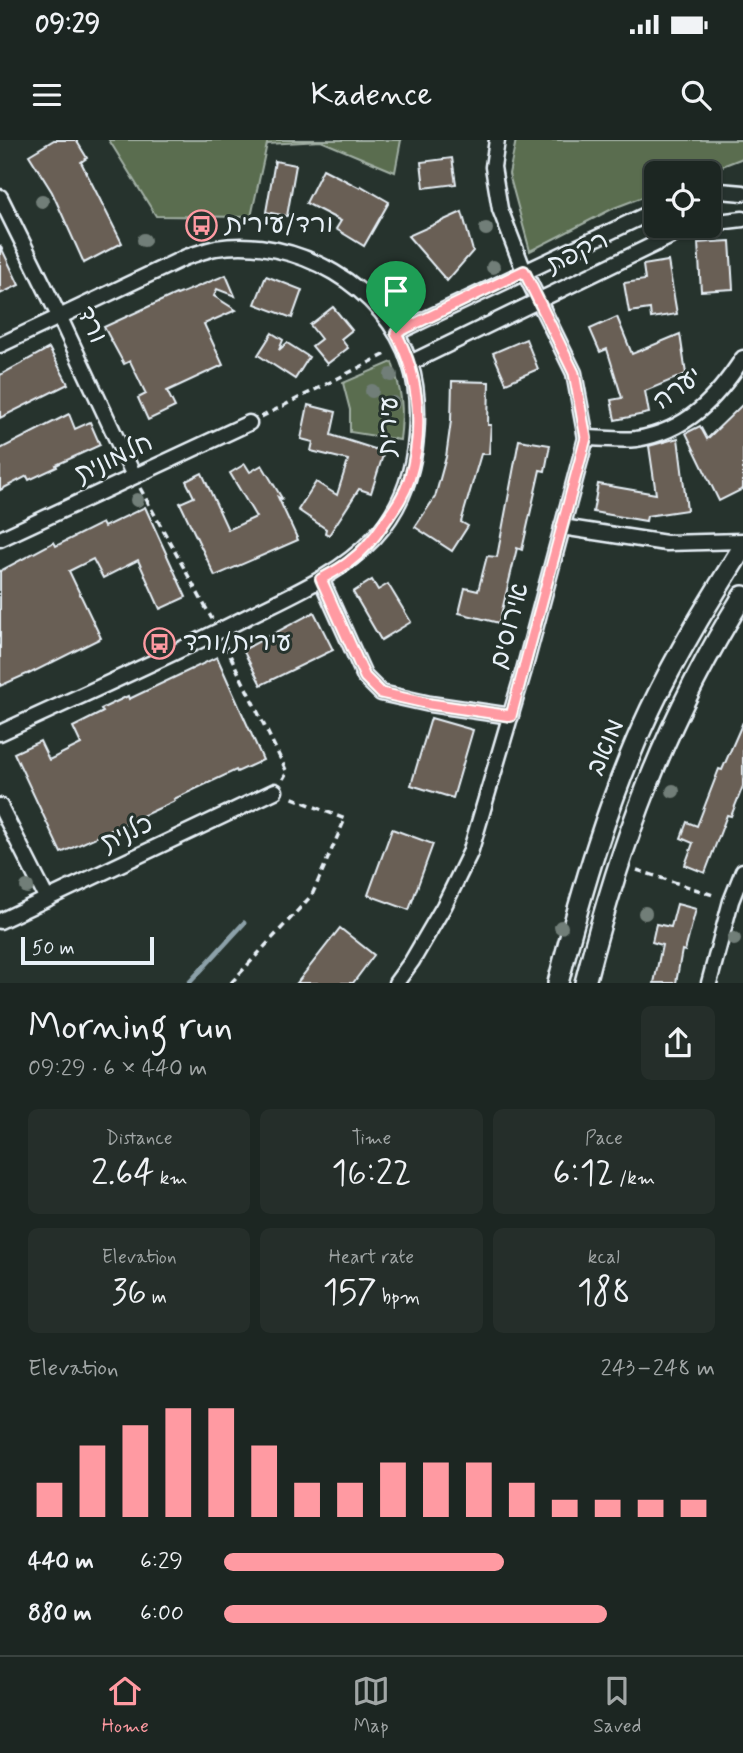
<!DOCTYPE html>
<meta charset="utf-8">
<style>
body{margin:0;font-family:Mynerve,"Playpen Sans Hebrew",sans-serif;background:#252e2a;color:#f1f3f6;height:100vh;display:flex;flex-direction:column;font-size:26px;white-space:nowrap}
*{box-sizing:border-box;margin:0}
p{font-size:23px;color:#a0a5a5}
.icon{flex:none;width:38px;height:38px;fill:none;stroke:currentColor;stroke-width:2;stroke-linecap:round;stroke-linejoin:round}
.map{position:relative;height:843px;overflow:hidden}
.sheet{display:flex;flex-direction:column;background:#1c2622;flex:1}
.sheet>*{flex:none}
.tools{position:absolute;left:644px;top:21px;display:grid;gap:14px}
.tools a{display:grid;place-items:center;width:77px;height:77px;border-radius:10px;background:#1c2622;box-shadow:0 2px 5px #0004,0 0 0 2px #3a4340;font-size:35px}
.scale{position:absolute;left:21px;bottom:18px;width:133px;box-sizing:border-box;padding-left:7px;border:4px solid #e8f1f8;border-top:0;font-size:19px;line-height:24px;white-space:nowrap;color:#e8f1f8;-webkit-text-stroke:5px #26332d;paint-order:stroke}
.pin{position:absolute;display:grid;place-items:center;width:60px;height:60px;color:#fff;margin:-72px -30px;border-radius:50% 50% 50% 0;rotate:-45deg;box-shadow:0 0 7px #0007}
.pin .icon{rotate:45deg}
.round{display:grid;place-items:center;flex:none;width:74px;height:74px;border-radius:10px;background:#252e2a}
.overview{display:flex;align-items:center;justify-content:space-between;height:119px;padding:0 28px}
h1{font-size:38px;font-weight:600;line-height:52px}
.metrics{display:grid;grid-template-columns:repeat(3,1fr);gap:10px;height:119px;padding:7px 28px}
.metrics div{display:grid;align-content:center;border-radius:10px;background:#252e2a;text-align:center}
.metrics b{font-size:35px;font-weight:600}
.metrics small{font-size:19px;font-weight:400}
.metrics p{font-size:19px}
.chart{height:196px;padding:14px 28px}
.chart p{display:flex;justify-content:space-between}
.chart svg{width:100%;height:126px;margin-top:7px;stroke:#ff9aa2;stroke-width:6}
ul{padding:0 28px;list-style:none;font-size:23px}
li{display:grid;grid-template-columns:112px 84px 1fr;align-items:center;height:52px}
li i{height:18px;border-radius:9px;background:#ff9aa2}
.status{display:flex;justify-content:space-between;align-items:center;height:49px;padding:0 35px;background:#1c2622;direction:ltr}
.status svg{height:19px;fill:currentColor}
header{display:flex;justify-content:space-between;align-items:center;height:91px;padding:0 28px;background:#1c2622;font-size:32px;font-weight:600}
.tab-bar{display:flex;justify-content:space-around;align-items:center;height:98px;border-top:2px solid #3a4340;background:#1c2622;font-size:19px;color:#a0a5a5}
.tab-bar a{display:grid;justify-items:center;gap:4px}
.tab-bar .active{color:#ff9aa2}
.map>svg:first-child{display:block}
.green{fill:#5a6d50;stroke:#a1afa4;stroke-width:2}
.lines{fill:none;stroke-linecap:round;stroke-linejoin:round}
.stream{stroke:#8ca1a9;stroke-width:5}
.building{fill:#695e54;stroke:#e8f1f8;stroke-width:2}
.street-casing{stroke:#e8f1f8;stroke-width:19}
.secondary-casing{stroke:#e8f1f8;stroke-width:24}
.path{stroke:#e8f1f8;stroke-width:3.5;stroke-dasharray:7 5;stroke-linecap:butt}
.street{stroke:#26332d;stroke-width:14}
.secondary{stroke:#26332d;stroke-width:19}
.tree{fill:#717e78}
.route-casing{stroke:#fff;stroke-width:14}
.route{stroke:#ff9aa2;stroke-width:9}
.labels{text-anchor:middle;dominant-baseline:central;stroke-width:6;stroke-linejoin:round;paint-order:stroke}
.poi-label{font-size:26px;fill:#e8f1f8;stroke:#26332d;text-anchor:start}
.street-label{font-size:26px;fill:#e8f1f8;stroke:#26332d}
</style>
<div class="status"><b>09:29</b><svg viewBox="0 0 49 12"><path d="M0 12V9h3v3zM5 12V6h3v6zM10 12V3h3v9zM15 12V0h3v12zM26 1h20v11H26zM47 4h2v5h-2z"/></svg></div>
<header><svg class="icon" aria-label="menu" viewBox="0 0 24 24"><path d="M4 6h16M4 12h16M4 18h16"/></svg>Kadence<svg class="icon" aria-label="search" viewBox="0 0 24 24"><circle cx="10" cy="10" r="6"/><path d="M15 15l6 6"/></svg></header>
<div class="map">
<svg width="743" height="843" viewBox="0 0 743 843">
<rect width="100%" height="100%" fill="#26332d"/>
<filter id="ink" filterUnits="userSpaceOnUse"><feTurbulence type="fractalNoise" baseFrequency=".0143" numOctaves="2"/><feDisplacementMap in="SourceGraphic" scale="14" xChannelSelector="R" yChannelSelector="G"/><feConvolveMatrix kernelMatrix="1 2 1 2 8 2 1 2 1" color-interpolation-filters="sRGB"/></filter>
<g filter="url(#ink)">
<g class="green">
<polygon points="109,0 401,0 395,32 321,1 267,4 251,77 156,76"/>
<polygon points="516,0 743,0 743,18 704,33 656,33 656,52 614,68 530,111 509,34"/>
<path d="M392 222C402 253 404 268 400 300L350 292V270L343 243Z"/>
</g>
<g class="lines">
<polyline class="stream" points="189,843 244,783"/>
</g>
<g class="building">
<polygon points="54,0 76,0 87,18 81,22 122,103 84,123 52,52 29,15"/>
<polygon points="452,18 456,44 424,48 421,22"/>
<polygon points="275,21 296,25 287,76 266,72"/>
<polygon points="323,29 360,48 361,46 389,62 364,106 336,89 341,81 306,63"/>
<polygon points="462,72 473,111 447,141 408,96"/>
<polygon points="730,101 733,149 701,151 698,103"/>
<polygon points="0,105 19,145 0,154"/>
<polygon points="668,121 677,174 651,178 650,169 629,172 624,143 645,140 643,125"/>
<polygon points="226,135 235,156 217,149 214,156 236,170 204,184 223,225 167,251 175,267 148,280 138,258 146,254 130,221 124,224 104,187 176,154 177,155"/>
<polygon points="266,136 302,150 292,178 255,164"/>
<polygon points="333,167 352,190 341,199 348,208 327,224 312,206 321,199 310,185"/>
<polygon points="617,177 632,214 680,194 686,234 645,251 649,273 615,280 611,260 622,258 607,209 600,212 590,189"/>
<polygon points="272,193 283,200 279,210 287,203 309,217 295,239 258,215"/>
<polygon points="526,199 538,229 506,243 493,213"/>
<polygon points="49,208 68,244 0,278 0,235"/>
<polygon points="452,241 489,242 488,285 491,285 489,314 481,314 461,382 468,386 452,411 415,387 435,357 446,317 451,281"/>
<polygon points="743,264 743,349 719,361 686,293 700,286 707,299"/>
<polygon points="308,265 336,272 331,295 384,312 371,353 359,349 329,395 325,393 326,389 298,370 316,342 337,355 348,320 311,311 313,302 301,299"/>
<polygon points="69,274 75,289 90,282 100,305 56,325 57,327 29,340 27,336 0,350 0,309"/>
<polygon points="678,298 687,370 647,376 646,381 593,372 598,344 656,354 649,306"/>
<polygon points="519,300 550,305 545,331 540,330 522,410 517,408 499,483 459,473 465,448 478,451 487,416 497,417"/>
<polygon points="245,324 250,332 262,325 283,360 278,357 298,400 215,436 180,363 194,357 186,341 202,333 228,390 256,377 230,333"/>
<polygon points="145,367 186,457 160,469 138,420 103,438 93,419 69,431 101,498 29,534 29,533 0,546 0,431 54,402 56,406 102,383 104,387"/>
<polygon points="372,440 378,450 388,444 411,482 381,500 353,452"/>
<polygon points="314,472 333,510 261,545 243,510"/>
<polygon points="217,517 263,620 237,632 236,630 174,659 175,661 61,713 14,613 40,601 49,620 81,604 73,587 103,572 101,569 128,556 129,559"/>
<polygon points="431,578 473,590 453,658 411,645"/>
<polygon points="743,582 743,646 731,676 727,675 705,733 685,725 693,703 681,698 687,682 697,686 719,629 722,630"/>
<polygon points="392,689 433,704 409,770 368,755"/>
<polygon points="677,764 696,769 685,811 682,810 676,843 654,843 662,805 652,802 656,784 671,787"/>
<polygon points="340,788 374,815 353,843 297,843"/>
</g>
<g class="lines">
<defs>
<g id="street">
<polyline points="709,54 720,51 743,53"/>
<polyline points="0,57 60,178 134,336"/>
<polyline points="709,83 743,79"/>
<polyline points="396,193 656,70"/>
<path d="M0 205 186 117C196 114 206 110 216 108 295 95 386 147 410 224 418 247 418 273 416 297 413 334 400 370 374 398 338 436 290 455 245 478 164 519 82 555 0 593"/>
<polyline points="410,223 692,86"/>
<path d="M586 298C602 298 620 301 636 299 687 291 716 259 743 218"/>
<polyline points="562,387 666,403 743,401"/>
<polyline points="0,399 249,283"/>
<polyline points="321,439 365,537 381,553 430,564 511,576"/>
<polyline points="0,666 47,759"/>
<polyline points="0,781 275,651"/>
<polyline points="396,843 412,821 444,766 470,713 524,530 586,298 574,233 524,131 500,69 493,27 497,0"/>
<polyline points="709,843 731,761 743,731"/>
</g>
<g id="secondary">
<path d="M558 843C582 750 609 657 650 570 677 513 710 460 743 407"/>
<path d="M585 843C621 701 665 581 743 456"/>
</g>
</defs>
<use href="#street" class="street-casing"/>
<use href="#secondary" class="secondary-casing"/>
<g class="path">
<polyline points="261,277 388,213"/>
<polyline points="140,348 212,479"/>
<polyline points="225,505 287,632 283,639"/>
<polyline points="637,730 716,756"/>
<polyline points="231,843 312,755 345,679 288,656"/>
</g>
<use href="#street" class="street"/>
<use href="#secondary" class="secondary"/>
</g>
<g class="tree">
<circle cx="42" cy="61" r="7"/>
<circle cx="486" cy="89" r="7"/>
<circle cx="144" cy="100" r="7"/>
<circle cx="493" cy="127" r="7"/>
<circle cx="391" cy="235" r="7"/>
<circle cx="372" cy="251" r="7"/>
<circle cx="393" cy="263" r="7"/>
<circle cx="137" cy="360" r="7"/>
<circle cx="673" cy="651" r="7"/>
<circle cx="27" cy="747" r="7"/>
<circle cx="645" cy="773" r="7"/>
<circle cx="561" cy="787" r="7"/>
<circle cx="734" cy="799" r="7"/>
</g>
</g>
<g class="lines" filter="url(#ink)">
<defs>
<path id="route" d="M524 131 574 233 586 298 511 576 430 564 381 553 365 537 321 439C330 434 340 429 349 422 363 412 375 397 385 382 394 369 404 356 409 340 424 292 420 238 396 193Z"/>
</defs>
<use href="#route" class="route-casing"/>
<use href="#route" class="route"/>
</g>
<defs>
<symbol id="bus-ring" viewBox="-11 -11 22 22"><circle r="9.5" fill="#26332d" stroke="#ff9aa2" stroke-width="1.5"/><path d="M-5-6H5V4H4V6H2V4H-2V6H-4V4H-5ZM-3.5-4V0h7V-4ZM-3.5 1.2v1.5H-2V1.2ZM2 1.2v1.5H3.5V1.2Z" fill="#ff9aa2"/></symbol>
</defs>
<g fill-rule="evenodd">
<use href="#bus-ring" x="184" y="68" width="35" height="35"/>
<use href="#bus-ring" x="142" y="486" width="35" height="35"/>
</g>
<g class="labels">
<g class="poi-label">
<text x="225" y="85">ורד/עירית</text>
<text x="183" y="503">עירית/ורד</text>
</g>
<g class="street-label">
<text transform="translate(578 113) rotate(-26)">רקפת</text>
<text transform="translate(91 185) rotate(65)">ורד</text>
<text transform="translate(678 249) rotate(-36)">יערה</text>
<text transform="translate(389 286) rotate(-88)">עירית</text>
<text transform="translate(114 319) rotate(-25)">חלמונית</text>
<text transform="translate(510 486) rotate(-75)">אירוסים</text>
<text transform="translate(606 607) rotate(-67)">מואב</text>
<text transform="translate(127 694) rotate(-25)">כלנית</text>
</g>
</g>
</svg>
<div class="tools">
<a><svg class="icon" aria-label="locate" viewBox="0 0 24 24"><circle cx="12" cy="12" r="6"/><path d="M12 2v4M12 18v4M2 12h4M18 12h4"/></svg></a>
</div>
<div class="scale">50 m</div>
<div class="pin" style="left:396px;top:193px;background:#1e9e55"><svg class="icon" aria-label="arrive" viewBox="0 0 24 24"><path d="M6 21V4h12l-3 4 3 4H6"/></svg></div>
</div>
<section class="sheet">
<div class="overview"><div><h1>Morning run</h1><p>09:29 · 6 × 440 m</p></div><a class="round"><svg class="icon" aria-label="share" viewBox="0 0 24 24"><path d="M12 15V3M7 8l5-5 5 5M5 13v7h14v-7"/></svg></a></div>
<div class="metrics">
<div><p>Distance</p><b>2.64<small> km</small></b></div>
<div><p>Time</p><b>16:22</b></div>
<div><p>Pace</p><b>6:12<small> /km</small></b></div>
</div>
<div class="metrics">
<div><p>Elevation</p><b>36<small> m</small></b></div>
<div><p>Heart rate</p><b>157<small> bpm</small></b></div>
<div><p>kcal</p><b>188</b></div>
</div>
<div class="chart"><p><span>Elevation</span>243–248 m</p>
<svg viewBox="0 0 160 44" preserveAspectRatio="none"><path d="M5 44V32M15 44V19M25 44V12M35 44V6M45 44V6M55 44V19M65 44V32M75 44V32M85 44V25M95 44V25M105 44V25M115 44V32M125 44V38M135 44V38M145 44V38M155 44V38"/></svg>
</div>
<ul>
<li><b>440 m</b>6:29<i style="width:57%"></i></li>
<li><b>880 m</b>6:00<i style="width:78%"></i></li>
</ul>
</section>
<nav class="tab-bar">
<a class="active"><svg class="icon" aria-label="home" viewBox="0 0 24 24"><path d="M3 11l9-7 9 7M6 9v11h12V9"/></svg>Home</a>
<a><svg class="icon" aria-label="map" viewBox="0 0 24 24"><path d="M3 6l6-2 6 2 6-2v14l-6 2-6-2-6 2zM9 4v14M15 6v14"/></svg>Map</a>
<a><svg class="icon" aria-label="saved" viewBox="0 0 24 24"><path d="M7 4h10v16l-5-4-5 4z"/></svg>Saved</a>
</nav>
